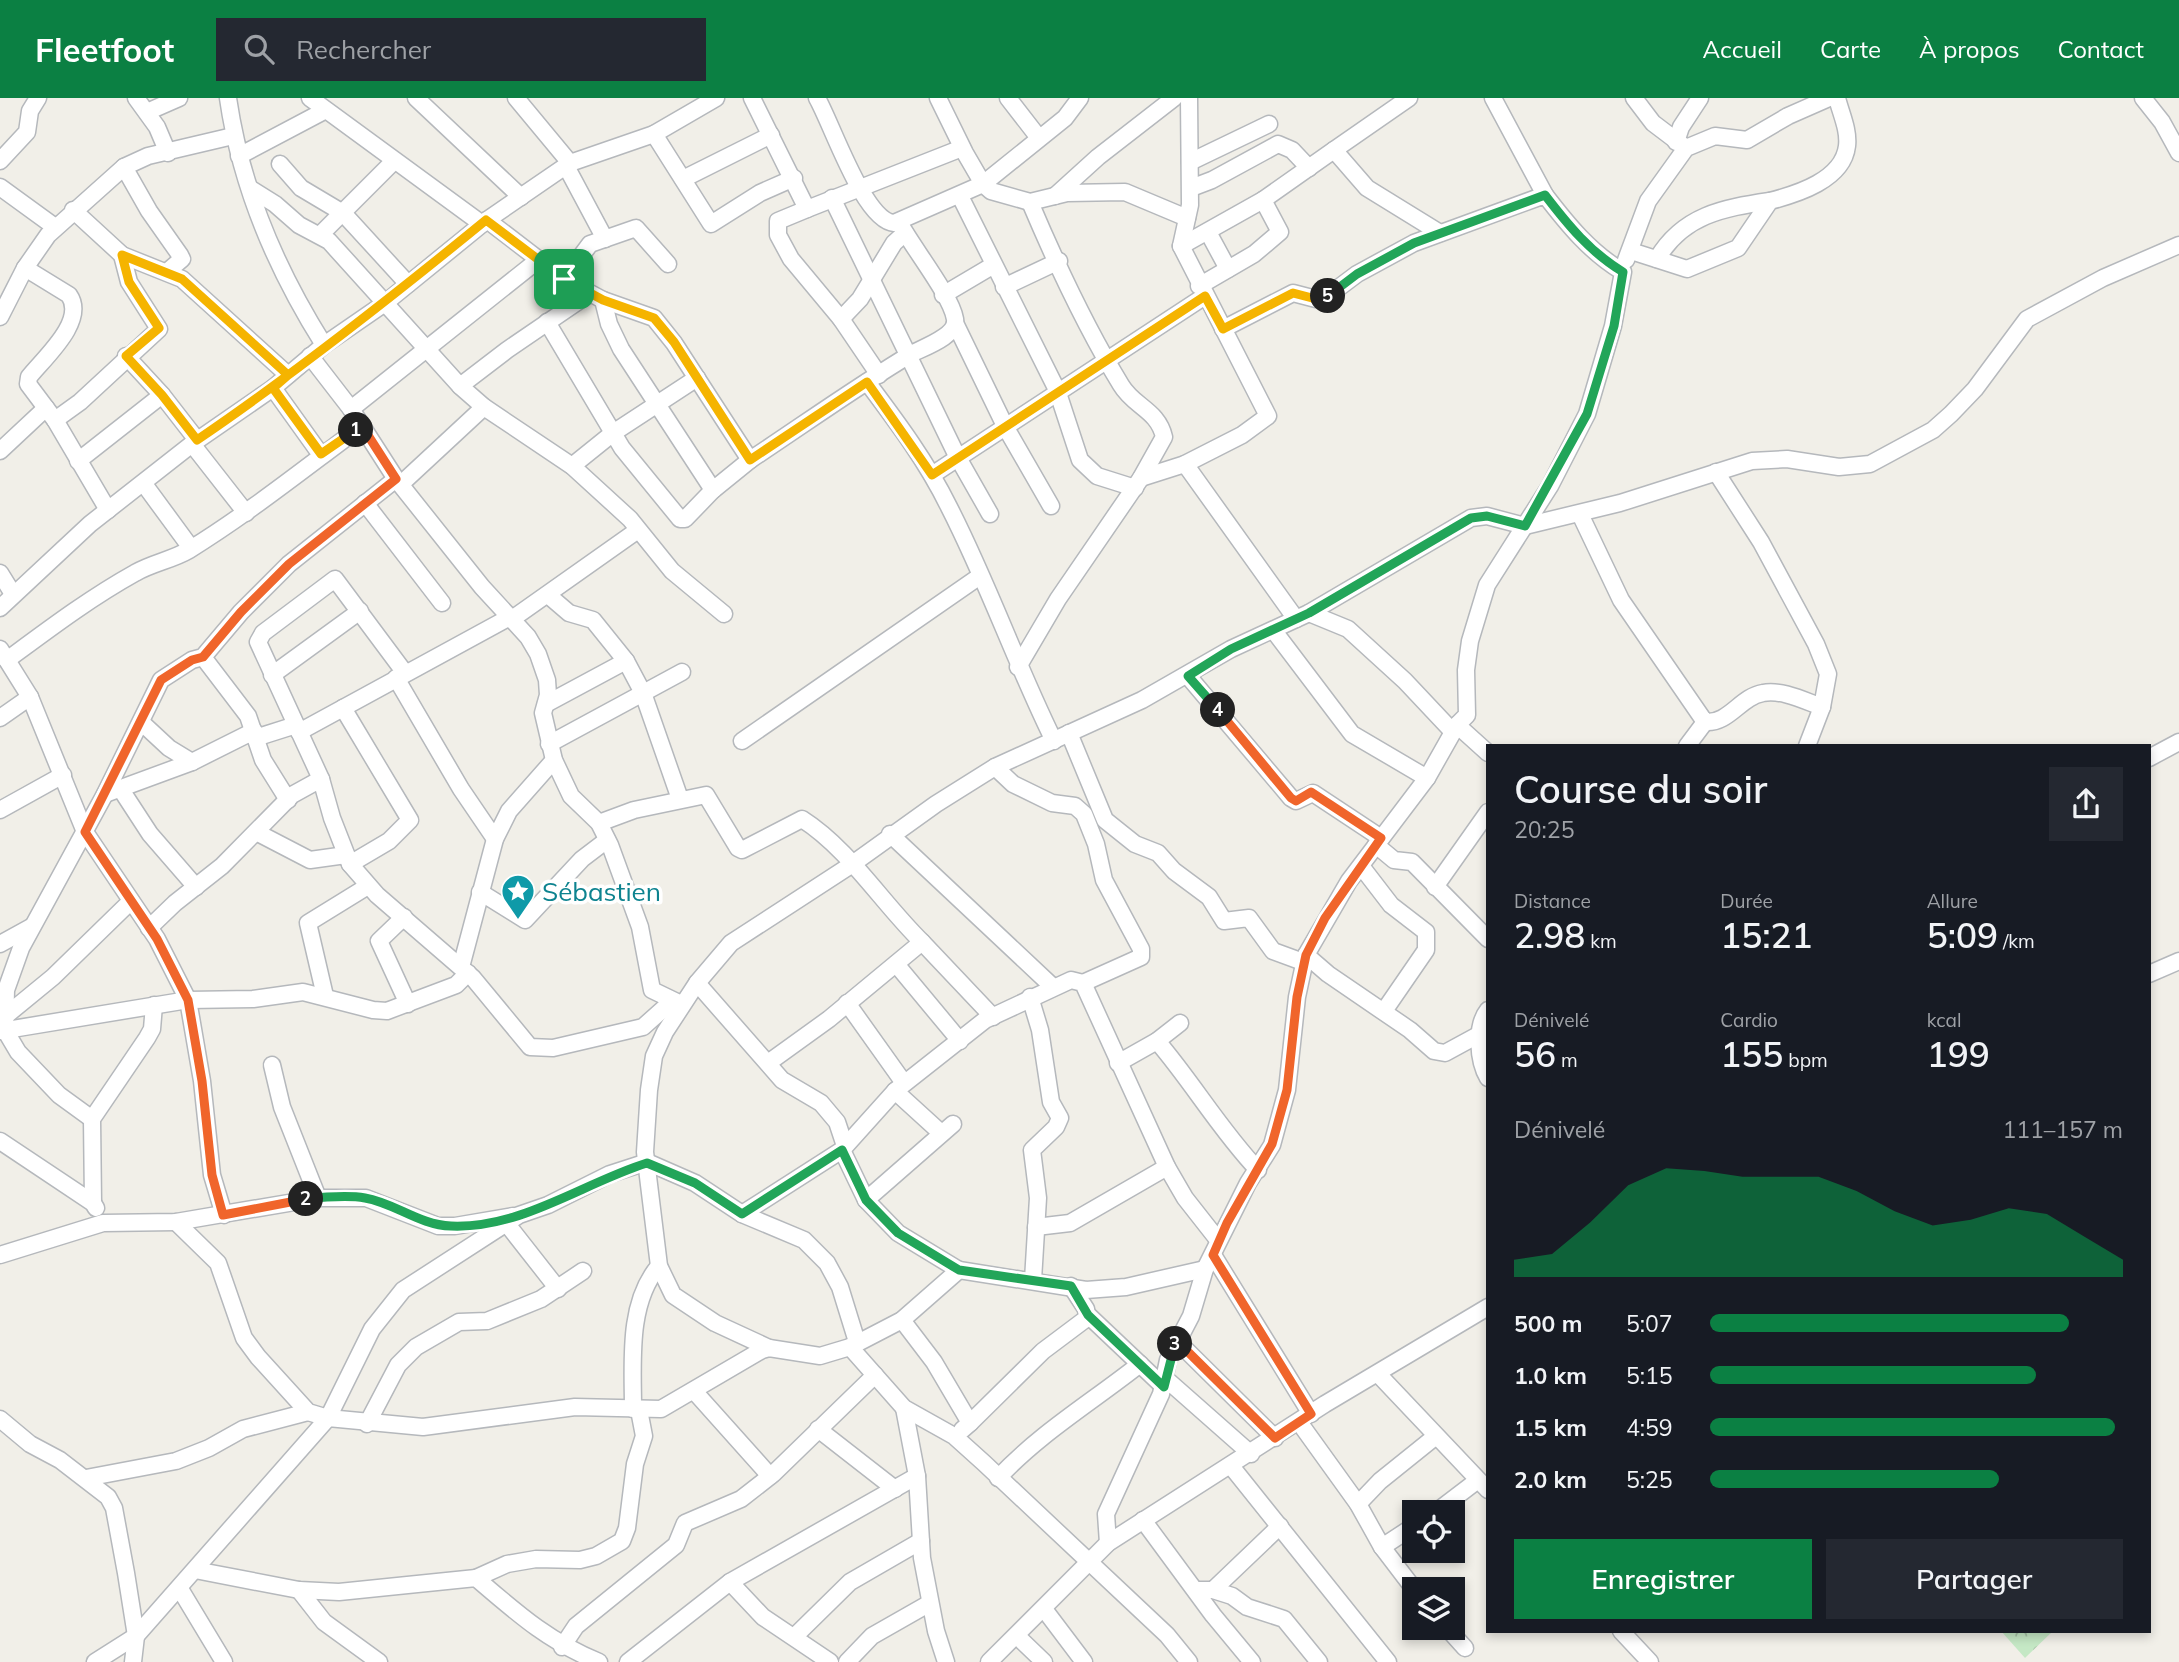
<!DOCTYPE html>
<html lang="fr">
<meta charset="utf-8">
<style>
body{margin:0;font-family:Mulish,sans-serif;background:#242831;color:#f1f3f6;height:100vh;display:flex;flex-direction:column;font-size:26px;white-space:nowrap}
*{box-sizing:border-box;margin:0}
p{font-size:23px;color:#9ea1a6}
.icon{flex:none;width:38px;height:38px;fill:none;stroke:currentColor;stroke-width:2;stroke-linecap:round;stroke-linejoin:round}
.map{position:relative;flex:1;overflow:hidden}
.panel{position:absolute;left:1486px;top:646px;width:665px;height:889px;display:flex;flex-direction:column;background:#171b24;border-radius:0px;box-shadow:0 4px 10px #0003}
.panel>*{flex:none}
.fabs{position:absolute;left:1402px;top:1402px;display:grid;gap:14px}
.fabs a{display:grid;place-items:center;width:63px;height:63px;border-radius:0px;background:#171b24;box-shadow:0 4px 10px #0003;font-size:35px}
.pin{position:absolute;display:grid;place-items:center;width:60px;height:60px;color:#fff;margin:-30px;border-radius:14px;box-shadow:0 4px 10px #0006}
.km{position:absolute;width:35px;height:35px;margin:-18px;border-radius:50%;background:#222;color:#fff;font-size:19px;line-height:35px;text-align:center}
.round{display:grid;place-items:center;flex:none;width:74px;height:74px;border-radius:0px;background:#242831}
.headline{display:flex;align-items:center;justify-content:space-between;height:119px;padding:0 28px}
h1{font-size:38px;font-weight:600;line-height:52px}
.figures{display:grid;grid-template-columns:repeat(3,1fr);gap:10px;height:119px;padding:7px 28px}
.figures div{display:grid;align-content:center}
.figures b{font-size:35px;font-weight:600}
.figures small{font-size:19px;font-weight:400}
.figures p{font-size:19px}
.chart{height:196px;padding:14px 28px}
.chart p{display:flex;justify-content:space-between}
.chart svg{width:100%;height:126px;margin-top:7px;fill:#0b8043;opacity:.7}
.action{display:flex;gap:14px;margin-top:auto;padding:14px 28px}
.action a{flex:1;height:80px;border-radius:0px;background:#0b8043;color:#fff;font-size:28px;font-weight:600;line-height:80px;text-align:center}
.action a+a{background:#242831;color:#f1f3f6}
ul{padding:0 28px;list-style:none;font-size:23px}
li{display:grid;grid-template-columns:112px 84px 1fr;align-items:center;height:52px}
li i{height:18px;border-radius:9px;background:#0b8043}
header{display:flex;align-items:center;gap:42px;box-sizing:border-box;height:98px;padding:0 35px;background:#0b8043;color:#fff}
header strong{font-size:33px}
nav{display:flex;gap:38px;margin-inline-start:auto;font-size:24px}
.search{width:490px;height:63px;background:#242831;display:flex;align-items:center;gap:18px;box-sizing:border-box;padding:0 24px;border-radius:0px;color:#9ea1a6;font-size:26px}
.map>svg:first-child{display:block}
.forest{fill:url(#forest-crowns)}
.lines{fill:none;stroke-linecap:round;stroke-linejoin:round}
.minor-casing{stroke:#b5b8bc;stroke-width:19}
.minor{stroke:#fff;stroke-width:16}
.split-1-casing{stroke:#fff;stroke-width:14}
.split-2-casing{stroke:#fff;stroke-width:14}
.split-3-casing{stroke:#fff;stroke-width:14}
.split-4-casing{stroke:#fff;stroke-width:14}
.split-5-casing{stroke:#fff;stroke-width:14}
.split-6-casing{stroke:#fff;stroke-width:14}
.split-1{stroke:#f5b400;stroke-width:9}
.split-2{stroke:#f0652b;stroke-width:9}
.split-3{stroke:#22a559;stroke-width:9}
.split-4{stroke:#f0652b;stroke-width:9}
.split-5{stroke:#22a559;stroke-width:9}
.split-6{stroke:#f5b400;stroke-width:9}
.labels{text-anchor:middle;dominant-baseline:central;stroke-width:7;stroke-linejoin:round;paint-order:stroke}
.culture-label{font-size:26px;fill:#0d838f;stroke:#fff;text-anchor:start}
</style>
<header>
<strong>Fleetfoot</strong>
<div class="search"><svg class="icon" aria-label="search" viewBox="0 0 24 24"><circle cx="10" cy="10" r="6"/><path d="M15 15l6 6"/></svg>Rechercher</div>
<nav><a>Accueil</a><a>Carte</a><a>À propos</a><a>Contact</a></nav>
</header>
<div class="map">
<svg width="2179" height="1564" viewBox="0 0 2179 1564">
<defs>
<pattern id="forest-crowns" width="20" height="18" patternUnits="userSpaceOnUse" patternTransform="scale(1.75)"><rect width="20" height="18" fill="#c5e8c5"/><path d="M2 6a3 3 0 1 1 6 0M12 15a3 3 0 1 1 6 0" fill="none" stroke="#a3c0a4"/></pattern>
</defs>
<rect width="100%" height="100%" fill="#f1efe8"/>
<polygon class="forest" points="2001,1533 2053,1533 2025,1560"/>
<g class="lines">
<defs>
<g id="minor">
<polyline points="136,0 157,29 168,55"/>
<path d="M228 0C241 90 276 171 324 247"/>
<polyline points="310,0 482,126"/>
<polyline points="416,0 521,99"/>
<polyline points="516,0 570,65"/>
<polyline points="752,0 807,111 962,50"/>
<path d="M817 0C832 26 864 123 894 125L983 86 1065 20 1080 0"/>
<polyline points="938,0 965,55 983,86 991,93 1030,104 1067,95 1125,94 1187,120"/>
<polyline points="1008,0 1039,40"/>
<polyline points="1409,0 1334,52 1367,90 1440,135"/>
<polyline points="1493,0 1545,97"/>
<polyline points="1634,0 1653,25 1686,50"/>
<polyline points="2143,0 2162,24 2179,55"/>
<polyline points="147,14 179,0"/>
<polyline points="654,36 711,126 760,95 794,80"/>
<polyline points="1676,44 1681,29 1700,0"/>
<polyline points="239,58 324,13"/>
<polyline points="0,63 27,34 30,13 38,0"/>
<polyline points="1190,64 1269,26"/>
<polyline points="280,66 301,90 343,115 408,186"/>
<polyline points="566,68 605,141"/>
<polyline points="124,69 149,113 180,157 182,161 168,173"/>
<polyline points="683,81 771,37"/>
<polyline points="0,89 55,129"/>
<polyline points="1191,90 1212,82 1278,46 1292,52 1309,70"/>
<polyline points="251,91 275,106 299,127 329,143 460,288 484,309 572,368 630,421 672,473 724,516"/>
<polyline points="960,98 1057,292 1080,362 1097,378 1135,390"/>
<polyline points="1055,98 1098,59 1174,0"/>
<polyline points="832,100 957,358 990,416"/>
<polyline points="807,111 778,123 778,137 791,161 841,221 879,277"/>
<polyline points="73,112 122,157 182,181 288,277"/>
<path d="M487 122 564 181 603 202 654 220 674 245 750 362C803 327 856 289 911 256 922 250 958 238 955 221 951 197 912 149 899 124"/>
<polyline points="1208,134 1228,171"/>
<polyline points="320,137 394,63"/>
<polyline points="1181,148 1263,102 1334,52"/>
<path d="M1631 153 1687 171 1738 150 1770 103C1797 96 1843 82 1847 48 1849 32 1841 16 1837 0"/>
<path d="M1657 161C1683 117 1723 110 1770 103"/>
<polyline points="1626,162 1648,103 1686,50 1715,38 1747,42 1788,18 1829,0"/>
<path d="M25 170 69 197C87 223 44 260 29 279L28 286 55 322 108 412"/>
<polyline points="564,181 590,146 636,130 668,166"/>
<polyline points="1199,188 1254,156 1280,134 1263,102"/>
<polyline points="1004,189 1059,163"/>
<polyline points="943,197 992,168"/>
<polyline points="603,202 609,226 621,251 713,392"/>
<polyline points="0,219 25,170 48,137 124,69 148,58 233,38"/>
<polyline points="841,221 860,201 894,145 905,135"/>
<polyline points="547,224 622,350 680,421 685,421 713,392 750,362"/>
<polyline points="955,225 1006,330 1051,408"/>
<polyline points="126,258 162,297 197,342"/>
<polyline points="310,258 351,311 396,381 482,489 528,539 538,556 547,582 548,597 543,615 554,662 571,698 599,725 610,747 640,829 652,892 679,905"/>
<path d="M867 284C897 324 927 364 949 409 988 485 1016 566 1054 643"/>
<polyline points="460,288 507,252 589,196"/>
<polyline points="273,290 321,357"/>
<polyline points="351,311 537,163"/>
<polyline points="55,322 80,304 159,231 129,184 122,157"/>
<polyline points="192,346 246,415"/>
<polyline points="0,353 46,310"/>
<polyline points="78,363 162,297"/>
<polyline points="1185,366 1242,337 1268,318 1181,148 1190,107 1189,0"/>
<polyline points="572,368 613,335 697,280"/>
<polyline points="1716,374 1761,444 1816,546 1828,576 1822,609 1807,648"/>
<polyline points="932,377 1205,198"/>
<polyline points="1141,380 1185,366 1296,521"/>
<polyline points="144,386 191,450"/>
<polyline points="401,386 484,309"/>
<polyline points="365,405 442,505"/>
<path d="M1580 416 1621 502 1705 624C1729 626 1740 599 1763 595 1781 591 1805 603 1822 609"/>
<polyline points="0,475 13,496"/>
<polyline points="548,497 569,515 593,522 626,563 643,595 680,701"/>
<polyline points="0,510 90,426 192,346 273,290 324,247 385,205 487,122 570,65 654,36 716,0"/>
<polyline points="1309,515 1348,531 1405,583 1453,634"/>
<polyline points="512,521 638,432"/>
<polyline points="1274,533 1352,636 1427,680"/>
<polyline points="0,551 30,599 85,734 157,841 188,902 202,983 212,1077 224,1117"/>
<polyline points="203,559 248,618 263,662 288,702"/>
<path d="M7 562C49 531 90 500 135 475 152 465 172 462 189 452 249 415 305 370 362 328"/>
<path d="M1018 569 1058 501 1141 380 1164 339C1158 312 1134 309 1121 287 1088 233 1055 163 1030 104"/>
<polyline points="405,575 335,481 263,535 258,544 321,681 332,720 350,766 377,797 473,880 530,949 553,950 643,929 671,904"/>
<polyline points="272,577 360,513"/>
<polyline points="1188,578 1291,700 1296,703 1313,695 1381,740"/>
<polyline points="396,580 461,691 495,741"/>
<polyline points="546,606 626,563"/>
<polyline points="343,610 410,722 389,743 350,766"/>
<polyline points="0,620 30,599"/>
<polyline points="141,624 169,650 192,664"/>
<polyline points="1457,627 1488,655"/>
<polyline points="299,634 510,519"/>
<polyline points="1069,635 1105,722 1135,746 1158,755 1174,773 1209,799 1224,823 1249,820 1273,853 1303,864"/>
<polyline points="255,640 296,627"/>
<polyline points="742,643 980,478"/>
<polyline points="549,646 682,574"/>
<polyline points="1687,648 1705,624"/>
<polyline points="2149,660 2179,644"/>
<polyline points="995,669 1013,686 1052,705 1075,708 1084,716 1096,746 1104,782 1141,851 1141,859 1083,885"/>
<polyline points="120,690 150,736 196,789"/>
<polyline points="105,696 192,664 254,633"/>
<polyline points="0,712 63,677"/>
<path d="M599 725 634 712 706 697 738 750 742 752 802 721C849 751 882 805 922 844L829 921 768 965"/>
<polyline points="258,735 310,762 346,757"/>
<polyline points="890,736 1053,889"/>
<polyline points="1376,747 1394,762 1412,764 1488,841"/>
<polyline points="1361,768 1391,807 1426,834 1426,852 1384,913"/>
<polyline points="1435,789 1488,714"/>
<polyline points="480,794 525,822 582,761 607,742"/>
<polyline points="404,819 379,843 408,906"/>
<polyline points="149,830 175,805 222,768 292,697 321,681"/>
<polyline points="922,844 993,919"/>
<polyline points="0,846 31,829"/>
<polyline points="1306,857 1328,876 1410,932 1434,953 1445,955 1480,936"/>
<polyline points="896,866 960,943"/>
<polyline points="461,869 495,741 509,713 554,662"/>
<polyline points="2149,876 2179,863"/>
<polyline points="697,885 782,982 821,1005 837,1024 845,1048"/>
<polyline points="325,898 308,825 368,788"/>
<polyline points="1030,899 1040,932 1051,1004 1060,1020 1056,1029 1032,1052 1038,1100 1033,1182"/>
<polyline points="847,905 904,985"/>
<path d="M1488 912C1475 928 1478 963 1488 980"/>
<polyline points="3,920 53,879 131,803"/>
<polyline points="0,933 188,902 253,901 303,894 373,912 387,913 456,887 468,875"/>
<path d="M1157 943C1193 985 1220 1032 1258 1072"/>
<polyline points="1118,965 1157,943 1180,925"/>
<polyline points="272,967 282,1009 318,1100"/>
<polyline points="895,993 940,1034"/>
<polyline points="92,1021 59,997 18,954 5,932 6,892 21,850 105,696 161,582 192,562 203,559 241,514 289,466 396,381"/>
<polyline points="0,1043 93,1105 96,1110"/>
<polyline points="842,1052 866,1102 898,1135 959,1172"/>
<polyline points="866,1102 953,1026"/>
<polyline points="93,1105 92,1021 147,940 152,931 154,907"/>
<polyline points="742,1116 842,1052 895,993 985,922 1071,882 1083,885 1167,1069 1185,1100 1218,1142"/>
<polyline points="176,1124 218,1165 244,1240 258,1259 308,1314 328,1320 423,1329 575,1309 661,1311 762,1252 769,1250 820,1258 850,1249 902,1222 959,1172 1086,1192 1126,1189 1205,1171"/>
<polyline points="507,1126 558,1191"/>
<polyline points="1036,1129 1070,1125 1167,1069"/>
<polyline points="0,1157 103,1125 176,1124 318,1100 366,1100 438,1128 455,1128 513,1118"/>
<polyline points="1213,1157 1311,1316"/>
<polyline points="1088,1217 1164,1289"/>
<polyline points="902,1222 934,1264 970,1325 962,1332"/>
<polyline points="1176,1242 1275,1340"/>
<polyline points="850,1249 904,1310 954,1338 984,1365 1167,1537 1189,1564"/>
<polyline points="769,1250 715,1225 673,1197 659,1168 645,1054 649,992 654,958 665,934 697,885 731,845 851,767 936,706 995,669 1142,602 1231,551 1309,515 1471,420 1487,418 1525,428 1620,405 1752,363 1787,361 1839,369 1870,366 1933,332 1951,316 1975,291 2027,221 2103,180 2179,147"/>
<polyline points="1379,1277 1488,1392"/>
<polyline points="1166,1281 1251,1356"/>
<polyline points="694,1293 770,1378"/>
<polyline points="904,1310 917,1378 922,1460 936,1533 946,1564"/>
<path d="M633 1311C633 1265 627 1205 659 1168"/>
<polyline points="0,1321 30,1346 60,1362 108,1399 114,1410 126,1475 136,1538 133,1564"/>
<polyline points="1299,1324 1358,1406 1382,1449 1414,1491"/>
<polyline points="970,1325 1043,1253 1087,1220 1086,1211 1071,1188"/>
<polyline points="367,1326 398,1267 416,1249 459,1224 487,1223 541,1201 583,1173"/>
<polyline points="818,1331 895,1391"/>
<polyline points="1231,1368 1388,1564"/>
<polyline points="86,1380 176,1363 209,1350 243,1331 308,1314"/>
<path d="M998 1380C1040 1335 1092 1304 1140 1266"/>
<polyline points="1358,1406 1380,1383 1436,1338"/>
<polyline points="1436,1414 1478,1382"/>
<polyline points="1143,1422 1213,1517 1252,1564"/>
<path d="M1108 1445 1106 1416 1161 1296 1168 1262 1191 1218 1205 1171 1248 1085 1272 1047 1287 992 1297 899 1306 857 1349 783 1427 680 1457 627 1467 617 1466 572 1470 543 1487 487 1550 388 1587 316 1613 228 1623 174C1590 154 1568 127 1545 97L1414 145 1357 176 1325 200 1316 201 1293 195 1223 231"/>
<polyline points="1382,1449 1414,1428"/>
<path d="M195 1472 299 1492 339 1494 476 1480C518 1516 548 1543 599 1564"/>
<polyline points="476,1480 507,1466 536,1461 580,1462 596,1458 622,1443 627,1430 635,1366 644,1338 639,1312"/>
<polyline points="730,1484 763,1519 830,1564"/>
<polyline points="180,1491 224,1564"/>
<polyline points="299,1492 324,1524 379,1564"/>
<polyline points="1196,1492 1213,1492 1232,1498 1247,1509 1284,1521 1319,1564"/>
<polyline points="1213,1492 1280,1428"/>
<polyline points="1044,1511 1084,1564"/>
<polyline points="1447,1530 1465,1550"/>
<polyline points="1621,1533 1650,1564"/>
<polyline points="794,1539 850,1484 921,1443"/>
<polyline points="1018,1539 1044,1564"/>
<polyline points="562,1549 576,1528 676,1447 685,1425 741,1401 773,1376 875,1277"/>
<polyline points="95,1564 136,1538 328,1320 372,1231 403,1192 519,1117 548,1107 610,1076 647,1064 695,1085 742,1116 804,1142 827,1165 840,1189 857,1244"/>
<polyline points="628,1564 730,1484 917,1378"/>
<polyline points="847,1564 872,1538 930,1505"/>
<polyline points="989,1564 1108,1445 1325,1306 1488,1209"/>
</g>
</defs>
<use href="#minor" class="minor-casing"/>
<use href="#minor" class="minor"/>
</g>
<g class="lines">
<defs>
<path id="split-1" d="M356 332 321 356 273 290 288 277 182 181 122 157 129 184 159 230 126 258 162 297 197 342C297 274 392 199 486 122L564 181"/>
<polyline id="split-2" points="306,1101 223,1117 212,1077 202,983 188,902 157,841 85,734 161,582 192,562 203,559 241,514 289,466 396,381 362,328 356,332"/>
<path id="split-3" d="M306 1101C325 1099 347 1097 365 1100 395 1105 419 1127 451 1128 521 1131 583 1085 647 1065L695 1085 742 1116 842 1052 866 1102 898 1135 959 1172 1071 1188 1088 1217 1164 1289 1175 1246"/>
<polyline id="split-4" points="1175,1246 1176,1242 1275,1340 1311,1316 1213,1157 1227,1125 1272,1046 1287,992 1297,899 1306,857 1325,820 1381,740 1311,694 1296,703 1291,700 1218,612"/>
<path id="split-5" d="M1218 612 1188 578 1231 551 1309 515 1471 420 1487 418 1525 428 1587 316 1614 228 1623 174C1590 154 1568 127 1545 97L1414 145 1357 176 1328 198"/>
<polyline id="split-6" points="564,181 603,202 654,220 674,244 750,362 867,284 932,377 1205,198 1223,231 1293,195 1316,201 1328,198"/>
</defs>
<use href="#split-1" class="split-1-casing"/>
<use href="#split-2" class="split-2-casing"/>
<use href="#split-3" class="split-3-casing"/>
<use href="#split-4" class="split-4-casing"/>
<use href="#split-5" class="split-5-casing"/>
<use href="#split-6" class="split-6-casing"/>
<use href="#split-1" class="split-1"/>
<use href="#split-2" class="split-2"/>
<use href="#split-3" class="split-3"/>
<use href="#split-4" class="split-4"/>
<use href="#split-5" class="split-5"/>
<use href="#split-6" class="split-6"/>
</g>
<defs>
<symbol id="sight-pin" viewBox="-11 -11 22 30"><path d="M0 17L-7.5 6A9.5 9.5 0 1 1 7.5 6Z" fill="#0f9aa8" stroke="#fff"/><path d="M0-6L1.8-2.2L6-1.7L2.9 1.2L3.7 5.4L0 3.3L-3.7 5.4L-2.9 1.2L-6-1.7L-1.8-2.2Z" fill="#fff"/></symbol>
</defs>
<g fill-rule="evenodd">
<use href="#sight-pin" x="499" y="774" width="38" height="52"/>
</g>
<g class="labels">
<g class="culture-label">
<text x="542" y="793">Sébastien</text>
</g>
</g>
</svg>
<div class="fabs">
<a><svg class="icon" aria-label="locate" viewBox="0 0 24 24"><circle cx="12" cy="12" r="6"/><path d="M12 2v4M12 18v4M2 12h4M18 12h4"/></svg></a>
<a><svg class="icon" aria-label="layers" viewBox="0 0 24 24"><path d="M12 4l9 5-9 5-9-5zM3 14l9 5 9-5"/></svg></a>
</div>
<div class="pin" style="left:564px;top:181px;background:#1e9e55"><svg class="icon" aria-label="arrive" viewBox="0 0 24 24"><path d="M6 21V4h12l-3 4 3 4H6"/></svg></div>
<b class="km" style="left:356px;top:332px">1</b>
<b class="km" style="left:306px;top:1101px">2</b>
<b class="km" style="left:1175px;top:1246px">3</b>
<b class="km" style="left:1218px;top:612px">4</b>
<b class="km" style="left:1328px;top:198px">5</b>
<section class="panel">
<div class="headline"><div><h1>Course du soir</h1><p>20:25</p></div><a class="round"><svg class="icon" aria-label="share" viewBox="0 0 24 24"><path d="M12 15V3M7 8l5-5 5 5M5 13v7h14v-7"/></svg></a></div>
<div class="figures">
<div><p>Distance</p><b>2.98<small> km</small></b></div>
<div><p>Durée</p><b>15:21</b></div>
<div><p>Allure</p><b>5:09<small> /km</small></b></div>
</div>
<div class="figures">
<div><p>Dénivelé</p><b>56<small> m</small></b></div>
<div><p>Cardio</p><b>155<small> bpm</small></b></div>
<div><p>kcal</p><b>199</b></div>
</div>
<div class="chart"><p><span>Dénivelé</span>111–157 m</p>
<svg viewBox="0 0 160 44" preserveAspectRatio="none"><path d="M0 44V38L10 36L20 25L30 12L40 6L50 7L60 9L70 9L80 9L90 14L100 21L110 26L120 24L130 20L140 22L150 30L160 38V44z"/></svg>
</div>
<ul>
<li><b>500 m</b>5:07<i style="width:87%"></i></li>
<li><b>1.0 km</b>5:15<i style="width:79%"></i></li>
<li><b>1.5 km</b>4:59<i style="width:98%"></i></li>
<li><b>2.0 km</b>5:25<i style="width:70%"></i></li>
</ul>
<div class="action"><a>Enregistrer</a><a>Partager</a></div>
</section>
</div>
